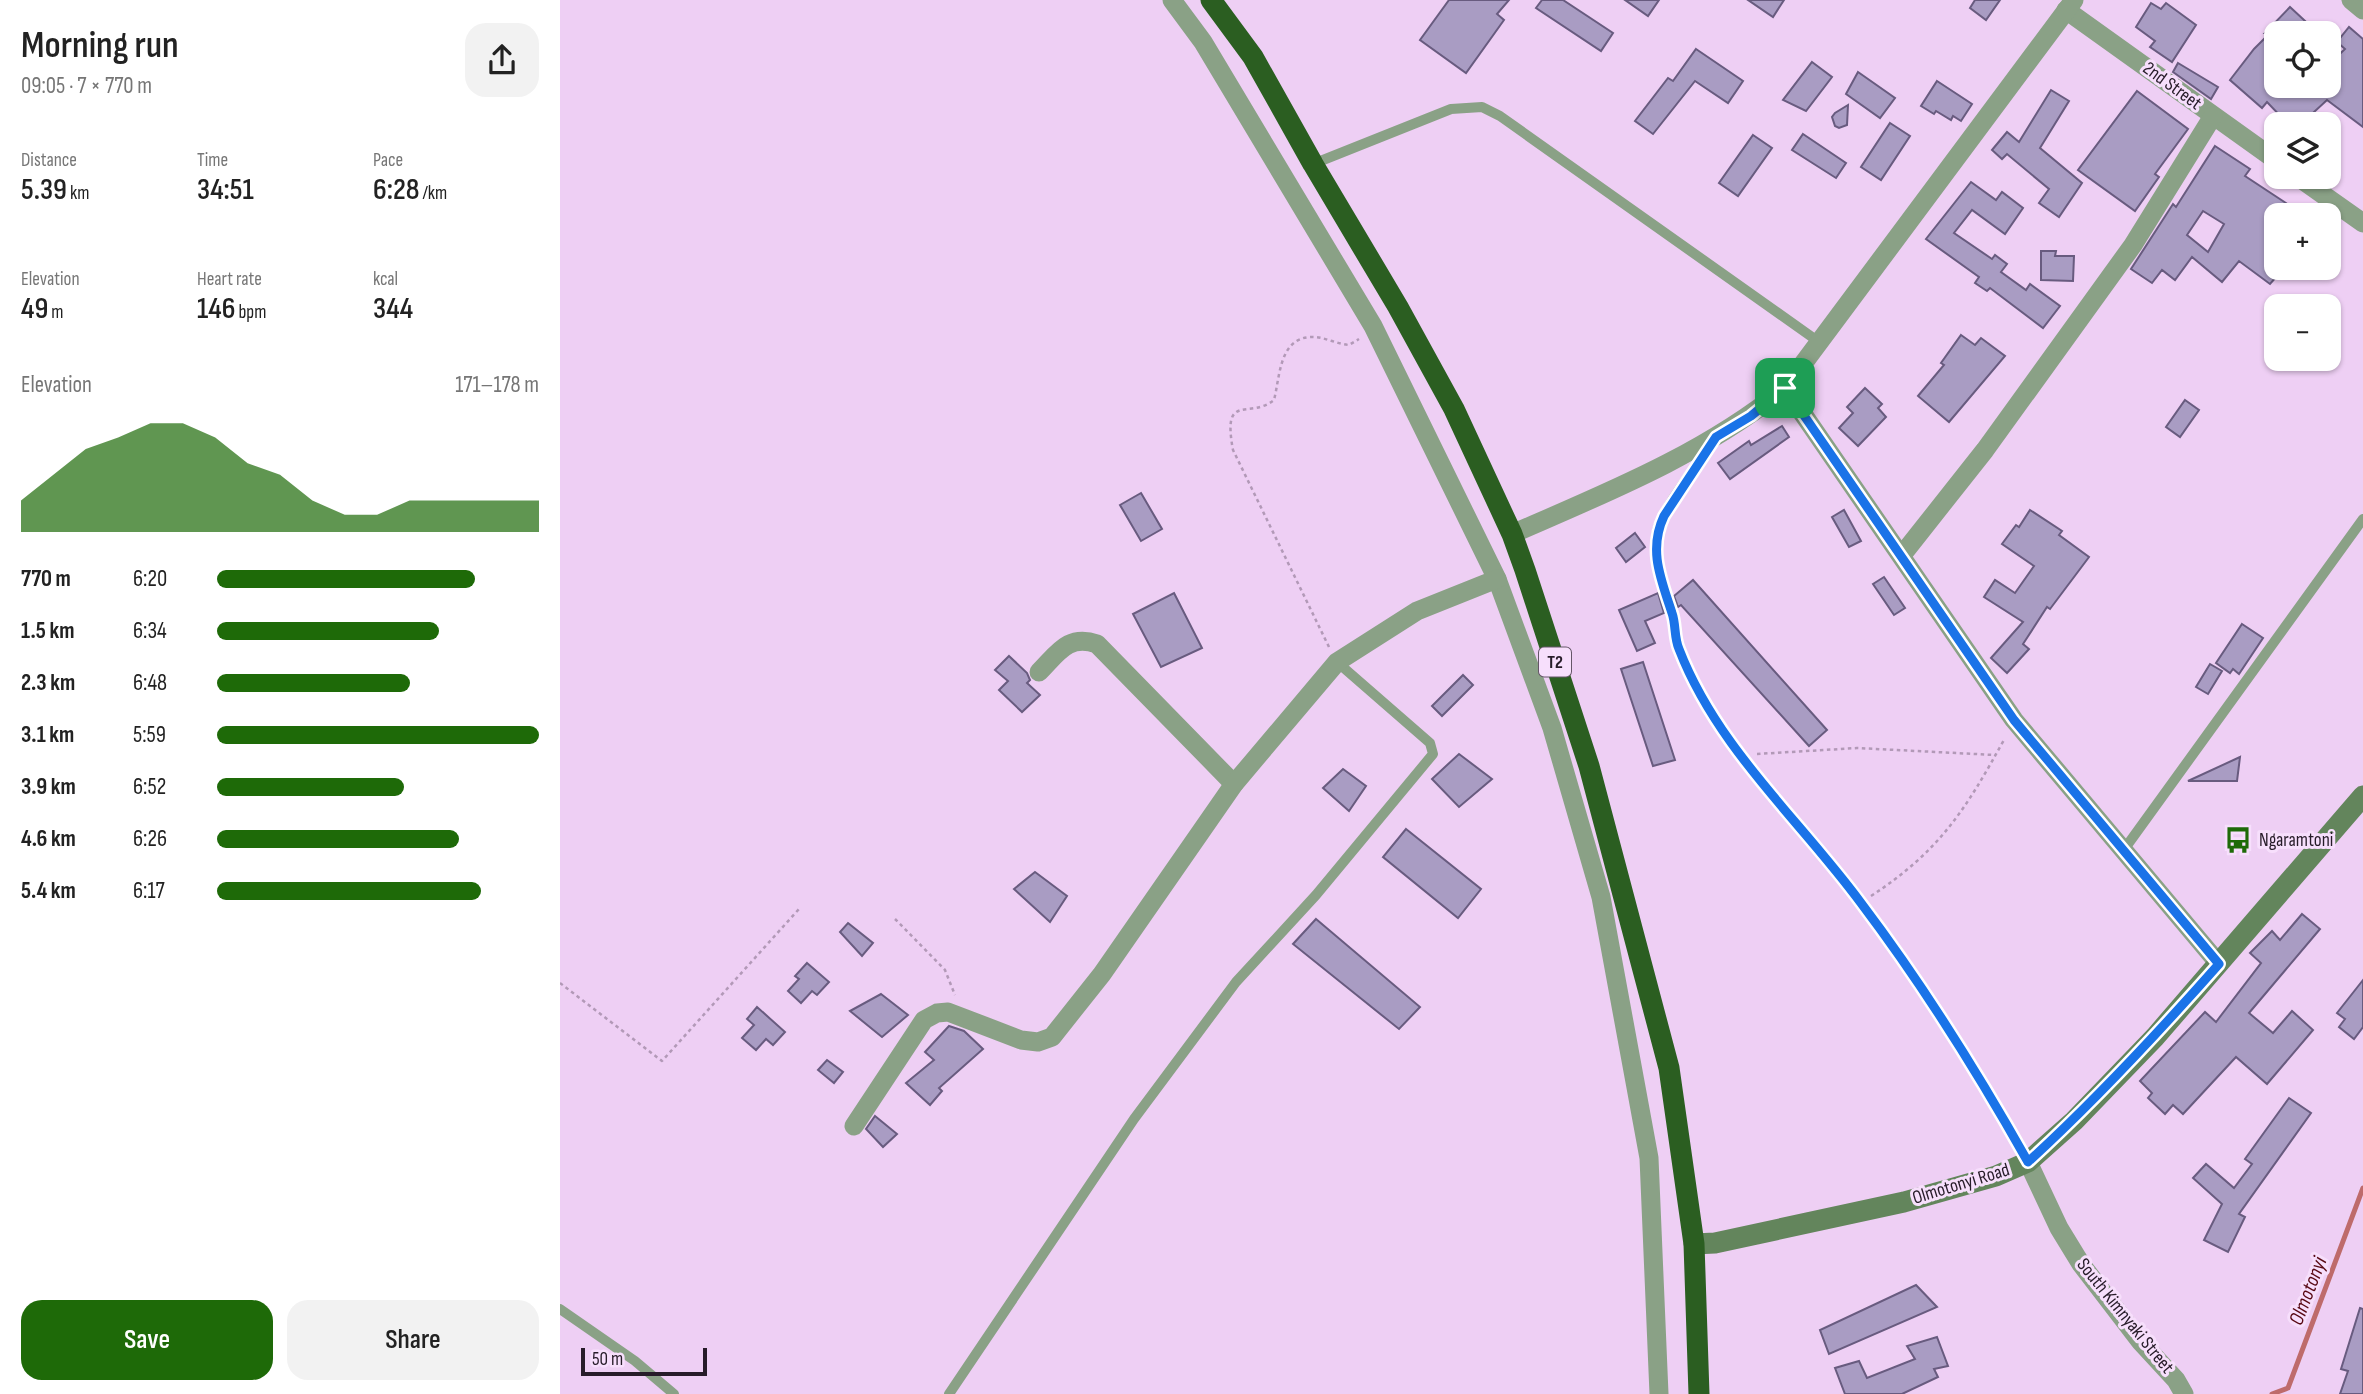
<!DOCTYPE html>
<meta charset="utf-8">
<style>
body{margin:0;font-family:"Sofia Sans Condensed",sans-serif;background:#f2f2f2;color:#222;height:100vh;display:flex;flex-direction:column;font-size:26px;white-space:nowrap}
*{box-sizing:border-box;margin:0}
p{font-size:23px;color:#767676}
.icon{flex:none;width:38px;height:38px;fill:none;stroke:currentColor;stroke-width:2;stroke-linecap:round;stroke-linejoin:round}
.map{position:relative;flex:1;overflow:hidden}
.details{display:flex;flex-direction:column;background:#fff;width:560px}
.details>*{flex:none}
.fabs{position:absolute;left:1704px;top:21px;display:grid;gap:14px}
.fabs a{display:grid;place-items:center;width:77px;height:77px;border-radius:14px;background:#fff;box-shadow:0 2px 5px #0004;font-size:35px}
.scale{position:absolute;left:21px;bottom:18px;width:126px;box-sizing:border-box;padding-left:7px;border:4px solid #271c29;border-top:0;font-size:19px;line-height:24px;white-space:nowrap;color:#271c29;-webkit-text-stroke:5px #f7dffc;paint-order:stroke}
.pin{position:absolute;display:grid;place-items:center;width:60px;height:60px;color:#fff;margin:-30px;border-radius:14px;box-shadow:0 4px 10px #0006}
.round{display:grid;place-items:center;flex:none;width:74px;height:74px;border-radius:21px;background:#f2f2f2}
.summary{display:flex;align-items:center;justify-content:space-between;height:119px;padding:0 21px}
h1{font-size:38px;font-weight:600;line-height:52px}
.stats{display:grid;grid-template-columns:repeat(3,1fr);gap:10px;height:119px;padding:7px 21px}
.stats div{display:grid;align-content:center}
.stats b{font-size:30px;font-weight:600}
.stats small{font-size:19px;font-weight:400}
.stats p{font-size:19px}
.chart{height:196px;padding:14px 21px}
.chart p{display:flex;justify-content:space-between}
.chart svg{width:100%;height:126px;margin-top:7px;fill:#1e6a08;opacity:.7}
.primary-button{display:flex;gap:14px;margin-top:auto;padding:14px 21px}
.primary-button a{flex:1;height:80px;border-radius:21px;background:#1e6a08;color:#fff;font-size:28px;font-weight:600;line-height:80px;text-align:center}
.primary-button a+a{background:#f2f2f2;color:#222}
ul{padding:0 21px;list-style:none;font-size:23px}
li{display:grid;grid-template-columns:112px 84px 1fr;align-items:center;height:52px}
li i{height:18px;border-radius:9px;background:#1e6a08}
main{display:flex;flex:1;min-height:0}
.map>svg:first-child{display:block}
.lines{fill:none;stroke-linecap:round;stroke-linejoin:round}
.stream{stroke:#be6b6b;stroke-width:5}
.building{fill:#a99cc3;stroke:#685b7f;stroke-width:2;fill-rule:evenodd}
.path{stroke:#b299b7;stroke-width:2.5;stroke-dasharray:3.5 3.5;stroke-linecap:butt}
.lane{stroke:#8aa186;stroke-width:10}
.street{stroke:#8aa186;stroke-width:19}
.secondary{stroke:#63855c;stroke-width:21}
.highway{stroke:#2b5e21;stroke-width:21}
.route-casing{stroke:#fff;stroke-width:14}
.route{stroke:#1a73e8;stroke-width:9}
.labels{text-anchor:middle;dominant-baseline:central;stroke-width:6;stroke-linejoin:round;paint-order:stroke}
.shield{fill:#f7dffc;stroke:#655668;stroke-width:2}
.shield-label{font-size:18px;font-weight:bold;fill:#271c29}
.street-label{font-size:19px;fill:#271c29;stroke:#f7dffc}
.poi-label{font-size:19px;fill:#271c29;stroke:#f7dffc;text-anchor:start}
.water-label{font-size:21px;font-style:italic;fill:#580914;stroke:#f7dffc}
</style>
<main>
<section class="details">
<div class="summary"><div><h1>Morning run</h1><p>09:05 · 7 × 770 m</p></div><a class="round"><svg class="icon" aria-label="share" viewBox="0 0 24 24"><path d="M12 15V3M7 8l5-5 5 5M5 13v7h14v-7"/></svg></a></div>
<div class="stats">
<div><p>Distance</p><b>5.39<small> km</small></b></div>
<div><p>Time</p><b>34:51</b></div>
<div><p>Pace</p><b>6:28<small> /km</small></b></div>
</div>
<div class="stats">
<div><p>Elevation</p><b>49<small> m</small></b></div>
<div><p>Heart rate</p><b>146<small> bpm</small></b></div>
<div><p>kcal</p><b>344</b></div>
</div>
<div class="chart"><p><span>Elevation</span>171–178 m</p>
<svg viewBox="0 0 160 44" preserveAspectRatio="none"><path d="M0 44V33L10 24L20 15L30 11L40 6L50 6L60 11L70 20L80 24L90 33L100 38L110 38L120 33L130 33L140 33L150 33L160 33V44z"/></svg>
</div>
<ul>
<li><b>770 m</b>6:20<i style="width:80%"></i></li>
<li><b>1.5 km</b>6:34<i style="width:69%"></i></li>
<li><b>2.3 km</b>6:48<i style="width:60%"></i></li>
<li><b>3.1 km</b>5:59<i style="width:100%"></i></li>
<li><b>3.9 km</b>6:52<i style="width:58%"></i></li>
<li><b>4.6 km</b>6:26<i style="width:75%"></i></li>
<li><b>5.4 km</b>6:17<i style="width:82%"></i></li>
</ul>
<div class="primary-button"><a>Save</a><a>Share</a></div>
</section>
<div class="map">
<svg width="1803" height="1394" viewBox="0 0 1803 1394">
<rect width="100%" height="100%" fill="#eecff4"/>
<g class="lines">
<polyline class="stream" points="1712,1394 1728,1388 1803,1188"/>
</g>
<g class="building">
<polygon points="889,0 949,0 937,14 944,20 906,73 860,40"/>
<polygon points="982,0 1003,0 1053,33 1041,51 976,8"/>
<polygon points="1065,0 1099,0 1088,16"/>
<polygon points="1188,0 1224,0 1213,17"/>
<polygon points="1415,0 1440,0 1426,20 1410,8"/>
<polygon points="1591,3 1601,9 1606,3 1636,25 1612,62 1590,47 1595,41 1576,27"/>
<polygon points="1730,7 1758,33 1717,33 1717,86 1769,86 1769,64 1785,49 1777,42 1789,27 1803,39 1803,127 1767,100 1741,124 1736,119 1728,124 1707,102 1702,108 1670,80 1694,49 1710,33 1705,33"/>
<polygon points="1136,49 1183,81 1168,103 1135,81 1093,134 1075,121 1108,78 1113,81"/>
<polygon points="1252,62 1272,77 1246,111 1223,100"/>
<polygon points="1618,63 1658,87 1651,99 1613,72"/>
<polygon points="1298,72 1335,98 1320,118 1286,94"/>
<polygon points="1377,81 1412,104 1401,121 1393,116 1391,120 1376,111 1374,114 1361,106"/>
<polygon points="1491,90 1509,101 1480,148 1522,183 1499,217 1479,203 1489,189 1447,154 1442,159 1432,150 1447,132 1459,142"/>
<polygon points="1577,91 1628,129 1595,174 1599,177 1575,211 1518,170"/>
<polygon points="1288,105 1287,125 1279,128 1275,126 1272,117 1275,113"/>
<polygon points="1330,123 1350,136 1321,180 1301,167"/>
<polygon points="1243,134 1286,163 1276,178 1232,150"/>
<polygon points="1193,135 1212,148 1178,196 1159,183"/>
<path d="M1655 146 1690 169 1685 176 1744 215H1717V276L1710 284 1679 261 1662 282 1632 257 1615 280 1602 270 1592 283 1571 269 1613 204 1616 207ZM1643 211 1664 224 1648 252 1627 235Z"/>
<polygon points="1411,182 1436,200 1442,192 1463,208 1445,234 1412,210 1394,233 1432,259 1435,255 1447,264 1441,272 1466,290 1470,284 1500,306 1483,328 1430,288 1427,291 1415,283 1419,277 1366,239"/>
<polygon points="1481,251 1496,251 1495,256 1514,256 1513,281 1481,280"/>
<polygon points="1401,335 1415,345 1421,338 1445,356 1389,422 1358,396 1384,365 1381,363"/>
<polygon points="1305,388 1322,404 1318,408 1326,417 1298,446 1279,428 1293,413 1287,407"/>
<polygon points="1625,400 1639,410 1620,437 1606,427"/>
<polygon points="1222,426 1229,437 1170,479 1158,463 1189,441 1191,445"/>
<polygon points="581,493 602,529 581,541 560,505"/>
<polygon points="1284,510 1301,541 1289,547 1272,517"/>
<polygon points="1470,510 1502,531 1499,535 1529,557 1490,609 1487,607 1463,644 1469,649 1447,673 1431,658 1463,622 1424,597 1435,580 1455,593 1474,566 1442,544 1456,525 1459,527"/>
<polygon points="1075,533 1085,547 1066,562 1056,548"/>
<polygon points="1324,577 1345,608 1334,615 1313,584"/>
<polygon points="1133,580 1267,730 1249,746 1121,605 1118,607 1114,596"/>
<polygon points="614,593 642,648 601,667 573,614"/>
<polygon points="1098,593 1104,613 1085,621 1095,643 1077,651 1059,610"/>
<polygon points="1682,624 1703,638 1679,674 1673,669 1670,673 1656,663"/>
<polygon points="449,656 467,673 470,680 467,683 480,695 462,712 439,690 448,681 435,670"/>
<polygon points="1083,662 1115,760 1093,766 1061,669"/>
<polygon points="1650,664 1662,671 1648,694 1636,687"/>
<polygon points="903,675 913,685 882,716 872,706"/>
<polygon points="899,754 932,779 899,807 872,779"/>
<polygon points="1680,757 1677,781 1628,781"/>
<polygon points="783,769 806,786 789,811 763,788"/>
<polygon points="846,829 921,889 898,918 823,857"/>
<polygon points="475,872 507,896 490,922 454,889"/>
<polygon points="1742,914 1760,929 1689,1013 1713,1033 1732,1011 1753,1030 1707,1084 1676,1057 1623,1114 1613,1105 1605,1114 1588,1098 1592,1093 1580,1081 1645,1012 1656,1022 1701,963 1690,953 1712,931 1720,940"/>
<polygon points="756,919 860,1007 839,1029 733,944"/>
<polygon points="288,923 313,943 302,956 280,932"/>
<polygon points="247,963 269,982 257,995 252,991 241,1003 228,991 239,979 235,976"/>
<polygon points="1803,980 1803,1027 1794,1039 1779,1027 1785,1019 1777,1013"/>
<polygon points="321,994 348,1015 322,1037 290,1011"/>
<polygon points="197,1007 225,1032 213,1045 206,1039 196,1050 182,1038 194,1025 187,1019"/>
<polygon points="389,1026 404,1031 423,1049 379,1088 382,1091 370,1105 346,1083 374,1060 365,1052"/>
<polygon points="267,1060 283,1072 274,1083 258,1070"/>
<polygon points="1729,1098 1751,1113 1679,1214 1685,1217 1668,1252 1644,1240 1662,1204 1633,1178 1646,1164 1674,1188 1692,1164 1685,1159"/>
<polygon points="315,1116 337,1134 323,1147 306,1129"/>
<polygon points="1356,1285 1377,1307 1269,1354 1260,1330"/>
<polygon points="1800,1308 1803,1309 1803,1394 1780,1394 1788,1371 1781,1369"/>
<polygon points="1377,1337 1388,1366 1374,1369 1378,1377 1342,1394 1285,1394 1275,1368 1299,1361 1307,1378 1355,1359 1347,1346"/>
</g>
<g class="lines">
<g class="path">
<path d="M769 647 673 450C662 391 689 420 714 400 720 377 719 339 750 337 763 336 776 344 789 345L799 339"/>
<polyline points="1197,754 1297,748 1435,755"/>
<path d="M1311 896C1380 851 1406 809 1445 738"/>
<polyline points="335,919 385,970 395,995"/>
<polyline points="0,983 102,1061 239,909"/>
</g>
<g class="lane">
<polyline points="753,164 891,109 922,107 940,116 1259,342"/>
<path d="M1153 441C1139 464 1102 508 1097 531 1091 562 1104 586 1112 613 1116 625 1115 639 1119 650 1160 748 1240 819 1302 903 1362 985 1418 1073 1468 1162"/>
<polyline points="1563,851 1803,519"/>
<polyline points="0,1309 75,1361 114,1394"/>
<polyline points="389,1394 574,1119 676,982 756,895 873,754 870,743 777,662"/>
</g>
<g class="street">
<polyline points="612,0 643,42 813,326 937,579 992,728 1041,897 1089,1158 1099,1394"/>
<polyline points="1791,0 1803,10"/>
<polyline points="1506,10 1717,161"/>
<polyline points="1738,177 1803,223"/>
<polyline points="1225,388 1454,720 1659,964"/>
<path d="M952 534C1046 493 1144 454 1225 388L1514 0"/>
<polyline points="1342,555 1425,450 1573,245 1653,116"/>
<path d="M479 672C498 653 508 634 537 644L674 784"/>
<polyline points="294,1126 364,1020 377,1013 388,1012 461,1040 478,1042 492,1037 542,974 674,784 777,662 857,611 937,579"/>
<polyline points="1468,1162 1499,1228 1521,1264 1580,1341 1616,1380 1624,1394"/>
</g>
<polyline class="secondary" points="1134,1244 1155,1243 1344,1202 1436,1176 1468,1162 1514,1121 1595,1037 1803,796"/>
<polyline class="highway" points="651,0 693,57 753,164 838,307 894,409 952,534 965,570 1029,766 1109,1068 1134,1244 1139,1394"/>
</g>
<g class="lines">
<defs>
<path id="route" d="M1225 388 1454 720 1659 964C1598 1033 1536 1100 1468 1162 1418 1073 1363 985 1301 903 1240 820 1157 748 1119 649 1114 638 1116 624 1112 613 1101 579 1088 550 1104 516L1156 437 1191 416Z"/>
</defs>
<use href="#route" class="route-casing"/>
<use href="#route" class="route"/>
</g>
<defs>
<symbol id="bus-bare" viewBox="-9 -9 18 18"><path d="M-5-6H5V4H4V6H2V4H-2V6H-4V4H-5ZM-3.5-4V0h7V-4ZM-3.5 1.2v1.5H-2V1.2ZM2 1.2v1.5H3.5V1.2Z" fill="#1e6a08" stroke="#f7dffc" stroke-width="2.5" paint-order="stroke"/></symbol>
</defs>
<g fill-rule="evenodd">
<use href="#bus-bare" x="1659" y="821" width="38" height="38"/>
</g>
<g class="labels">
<rect class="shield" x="979" y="647.5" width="32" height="29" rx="5"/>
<g class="shield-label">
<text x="995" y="662">T2</text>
</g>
<g class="street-label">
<text transform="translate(1612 86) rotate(36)">2nd Street</text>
<text transform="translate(1401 1184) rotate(-17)">Olmotonyi Road</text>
<text transform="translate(1565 1316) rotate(51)">South Kimnyaki Street</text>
</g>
<g class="poi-label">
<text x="1699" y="840">Ngaramtoni</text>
</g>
<g class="water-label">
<text transform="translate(1748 1291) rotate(-69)">Olmotonyi</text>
</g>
</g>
</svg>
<div class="fabs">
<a><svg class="icon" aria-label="locate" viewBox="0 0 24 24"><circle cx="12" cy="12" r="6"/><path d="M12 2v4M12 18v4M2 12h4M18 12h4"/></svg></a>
<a><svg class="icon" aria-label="layers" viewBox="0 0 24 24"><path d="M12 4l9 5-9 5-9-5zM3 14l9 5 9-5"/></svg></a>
<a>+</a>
<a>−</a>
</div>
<div class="scale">50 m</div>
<div class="pin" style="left:1225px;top:388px;background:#1e9e55"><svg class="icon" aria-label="arrive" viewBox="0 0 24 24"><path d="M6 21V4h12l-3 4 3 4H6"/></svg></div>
</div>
</main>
